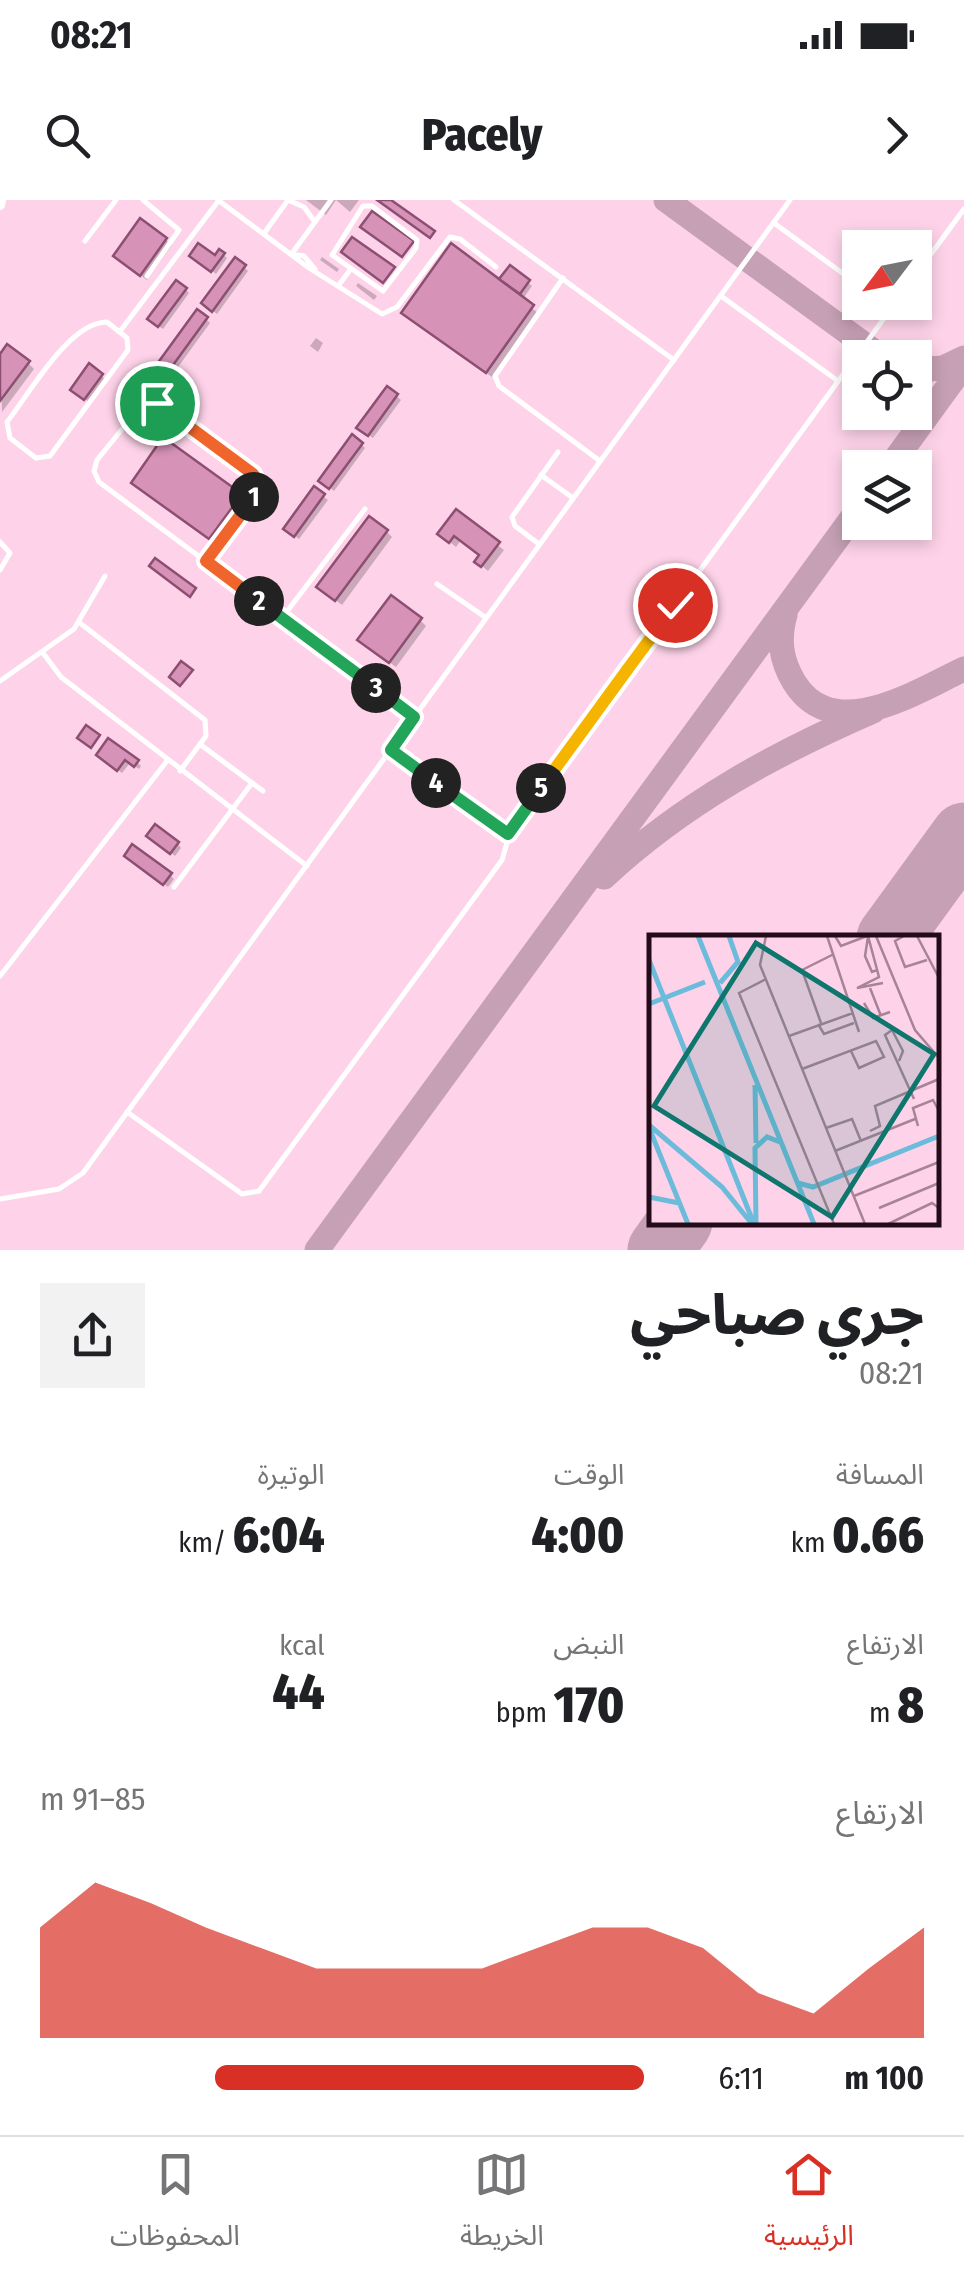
<!DOCTYPE html>
<html lang="ar">
<meta charset="utf-8">
<style>
body{margin:0;font-family:"Fira Sans Condensed","Noto Sans Arabic",sans-serif;background:#f2f2f2;color:#202124;direction:rtl;height:100vh;display:flex;flex-direction:column;font-size:38px;white-space:nowrap}
*{box-sizing:border-box;margin:0}
p{font-size:32px;color:#757577}
.icon{flex:none;width:55px;height:55px;fill:none;stroke:currentColor;stroke-width:2;stroke-linecap:round;stroke-linejoin:round}
.map{position:relative;height:1050px;overflow:hidden;direction:ltr}
.panel{display:flex;flex-direction:column;background:#fff;flex:1}
.panel>*{flex:none}
.needle{width:65px;rotate:238deg}
.tools{position:absolute;left:842px;top:30px;display:grid;gap:20px}
.tools a{display:grid;place-items:center;width:90px;height:90px;border-radius:0px;background:#fff;box-shadow:0 5px 15px #0003;font-size:50px}
.pin{position:absolute;display:grid;place-items:center;width:85px;height:85px;color:#fff;margin:-42px;border:5px solid #fff;border-radius:50%;box-shadow:0 2px 10px #0007}
.km{position:absolute;width:50px;height:50px;margin:-25px;border-radius:50%;background:#222;color:#fff;font-size:28px;line-height:50px;text-align:center}
.round{display:grid;place-items:center;flex:none;width:105px;height:105px;border-radius:0px;background:#f2f2f2}
.overview{display:flex;align-items:center;justify-content:space-between;height:170px;padding:0 40px}
h1{font-size:55px;font-weight:800;line-height:75px}
.metrics{display:grid;grid-template-columns:repeat(3,1fr);gap:15px;height:170px;padding:10px 40px}
.metrics div{display:grid;align-content:center}
.metrics b{font-size:50px;font-weight:800}
.metrics small{font-size:28px;font-weight:400}
.metrics p{font-size:28px}
.chart{height:280px;padding:20px 40px}
.chart p{display:flex;justify-content:space-between}
.chart svg{width:100%;height:180px;margin-top:10px;fill:#d93025;opacity:.7}
ul{padding:0 40px;list-style:none;font-size:32px}
li{display:grid;grid-template-columns:160px 120px 1fr;align-items:center;height:75px}
li i{height:25px;border-radius:12px;background:#d93025}
.status{display:flex;justify-content:space-between;align-items:center;height:70px;padding:0 50px;background:#fff;direction:ltr}
.status svg{height:28px;fill:currentColor}
header{display:flex;justify-content:space-between;align-items:center;height:130px;padding:0 40px;background:#fff;font-size:45px;font-weight:800}
.tab-bar{display:flex;justify-content:space-around;align-items:center;height:140px;border-top:2px solid #e0e0e0;background:#fff;font-size:28px;color:#757577}
.tab-bar a{display:grid;justify-items:center;gap:5px}
.tab-bar .active{color:#d93025}
.map>svg:first-child{display:block}
.shadow{fill:#0003}
.lines{fill:none;stroke-linecap:round;stroke-linejoin:round}
.taxiway{stroke:#c6a0b4;stroke-width:25}
.runway{stroke:#c6a0b4;stroke-width:65}
.building{fill:#d693b7;stroke:#8c4f72;stroke-width:2.5}
.service{stroke:#fff;stroke-width:5}
.minor{stroke:#fff;stroke-width:10}
.split-1-casing{stroke:#fff;stroke-width:20}
.split-2-casing{stroke:#fff;stroke-width:20}
.split-3-casing{stroke:#fff;stroke-width:20}
.split-4-casing{stroke:#fff;stroke-width:20}
.split-5-casing{stroke:#fff;stroke-width:20}
.split-6-casing{stroke:#fff;stroke-width:20}
.split-7-casing{stroke:#fff;stroke-width:20}
.split-1{stroke:#f0652b;stroke-width:12}
.split-2{stroke:#f0652b;stroke-width:12}
.split-3{stroke:#22a559;stroke-width:12}
.split-4{stroke:#22a559;stroke-width:12}
.split-5{stroke:#22a559;stroke-width:12}
.split-6{stroke:#f5b400;stroke-width:12}
.split-7{stroke:#f5b400;stroke-width:12}
.inset-river{fill:none;stroke:#6cbbda;stroke-width:5}
.inset-road{fill:none;stroke:#a68396;stroke-width:2.5}
.view{fill:#0f766e;fill-opacity:0.15;stroke:#0f766e;stroke-width:5}
.inset-edge{fill:none;stroke:#230b19;stroke-width:5}
</style>
<div class="status"><b>08:21</b><svg viewBox="0 0 49 12"><path d="M0 12V9h3v3zM5 12V6h3v6zM10 12V3h3v9zM15 12V0h3v12zM26 1h20v11H26zM47 4h2v5h-2z"/></svg></div>
<header><svg class="icon" aria-label="forward" viewBox="0 0 24 24"><path d="M9 5l7 7-7 7"/></svg>Pacely<svg class="icon" aria-label="search" viewBox="0 0 24 24"><circle cx="10" cy="10" r="6"/><path d="M15 15l6 6"/></svg></header>
<div class="map">
<svg width="964" height="1050" viewBox="0 0 964 1050">
<rect width="100%" height="100%" fill="#fed3e9"/>
<g class="shadow">
<polygon points="306,0 359,0 350,12 336,0 326,15"/>
<polygon points="166,40 172,45 147,80 122,62"/>
<polygon points="220,52 227,58 216,74 197,59 215,59"/>
<polygon points="322,57 339,69 337,72 320,60"/>
<polygon points="244,67 248,71 217,114 208,107"/>
<polygon points="511,69 532,86 522,100 538,113 492,177 410,119 509,89"/>
<polygon points="358,83 377,96 374,100 356,86"/>
<polygon points="185,89 189,93 163,129 154,123"/>
<polygon points="206,119 210,123 173,174 164,167"/>
<polygon points="316,138 323,143 318,152 310,146"/>
<polygon points="0,158 28,163 34,169 2,212"/>
<polygon points="101,176 105,179 89,202 77,193"/>
<polygon points="388,189 401,200 373,238 364,232"/>
<polygon points="361,244 365,248 334,291 325,284"/>
<polygon points="140,288 240,296 246,302 216,343"/>
<polygon points="315,290 328,300 299,339 290,332"/>
<polygon points="456,313 504,350 488,371 477,362 482,356 461,340 456,347 446,339"/>
<polygon points="386,331 392,337 342,405 325,392"/>
<polygon points="420,420 426,426 396,467 366,445"/>
<polygon points="99,555 137,562 141,566 139,569 130,563 122,573"/>
<polygon points="154,640 178,644 181,648 175,656"/>
<polygon points="131,660 170,675 174,679 168,687"/>
</g>
<g class="lines">
<g class="taxiway">
<polyline points="666,0 883,158"/>
<polyline points="915,170 943,168 964,158"/>
<polyline points="889,268 964,165"/>
<path d="M785 415C778 440 781 460 794 482 833 546 917 491 964 469"/>
<path d="M604 677C684 603 774 554 873 511"/>
<polyline points="317,1050 860,307"/>
</g>
<g class="runway">
<polyline points="889,738 964,635"/>
<polyline points="660,1050 680,1022"/>
</g>
</g>
<g class="building">
<polygon points="377,0 391,0 435,31 430,38"/>
<polygon points="372,11 414,41 402,57 360,27"/>
<polygon points="140,18 167,38 140,76 113,56"/>
<polygon points="352,37 395,67 383,83 341,52"/>
<polygon points="198,43 215,55 219,49 225,53 211,72 189,56"/>
<polygon points="451,43 534,105 486,173 401,113"/>
<polygon points="235,57 246,65 212,112 201,103"/>
<polygon points="510,65 530,80 520,94 499,79"/>
<polygon points="176,80 187,88 158,127 147,119"/>
<polygon points="197,109 208,117 168,172 157,164"/>
<polygon points="7,144 30,161 0,201 0,154"/>
<polygon points="89,163 103,174 84,200 70,190"/>
<polygon points="387,186 398,194 368,236 356,228"/>
<polygon points="352,234 363,243 329,289 318,281"/>
<polygon points="163,237 242,294 209,339 131,283"/>
<polygon points="314,286 325,294 294,337 283,329"/>
<polygon points="456,309 500,342 481,367 474,362 479,355 454,336 449,343 437,334"/>
<polygon points="369,316 388,330 335,401 316,387"/>
<polygon points="155,358 196,388 190,397 149,366"/>
<polygon points="391,395 422,418 389,463 357,440"/>
<polygon points="181,461 193,470 180,486 169,477"/>
<polygon points="86,525 100,535 91,548 77,538"/>
<polygon points="108,538 139,560 134,567 125,560 117,571 96,555"/>
<polygon points="155,624 179,642 170,654 146,636"/>
<polygon points="132,644 172,673 163,685 124,656"/>
</g>
<g class="lines">
<g class="service">
<polyline points="143,0 179,30 147,76"/>
<polyline points="218,0 309,68 382,114 397,107 450,37 460,39 496,67"/>
<polyline points="288,0 304,7 315,22"/>
<polyline points="454,0 674,160"/>
<polygon points="363,6 372,6 417,40 416,48 383,91 332,55"/>
<polyline points="774,23 860,86"/>
<polyline points="265,32 288,0"/>
<polyline points="85,41 116,0"/>
<polyline points="293,52 331,0"/>
<polyline points="297,55 304,56 315,69"/>
<polyline points="915,76 964,9"/>
<polyline points="563,78 495,176 499,186 600,261"/>
<polyline points="338,86 350,70"/>
<polyline points="721,96 838,181"/>
<polyline points="882,102 891,109"/>
<path d="M107 122 127 138 128 150 50 256 36 258 10 238 7 222C30 193 69 122 107 122Z"/>
<polyline points="121,130 219,0"/>
<polyline points="541,275 573,298"/>
<polyline points="0,342 10,353 0,370"/>
<polyline points="539,344 515,326 512,317 558,252"/>
<polyline points="206,361 256,294 257,278 157,203 145,201 97,260 94,271 99,282 415,517"/>
<polyline points="437,384 485,417"/>
<polyline points="282,418 365,309"/>
<polyline points="80,423 205,520 206,536 180,571"/>
<polyline points="43,453 61,477 307,666"/>
<polyline points="0,481 74,429 105,376"/>
<polyline points="201,545 263,591"/>
<polyline points="391,550 508,634"/>
<polyline points="174,687 252,583"/>
<polyline points="0,776 167,561"/>
<polyline points="127,912 242,994 259,991 502,660 511,629 896,102"/>
<polyline points="0,999 59,989 83,973 790,0"/>
</g>
<polyline class="minor" points="0,5 1,0"/>
</g>
<g class="lines">
<defs>
<polyline id="split-1" points="157,203 253,274 258,284 254,297"/>
<polyline id="split-2" points="254,297 206,361 259,401"/>
<polyline id="split-3" points="259,401 376,488"/>
<polyline id="split-4" points="376,488 414,517 391,550 436,583"/>
<polyline id="split-5" points="436,583 508,634 541,588"/>
<polyline id="split-6" points="541,588 627,470"/>
<polyline id="split-7" points="627,470 675,405"/>
</defs>
<use href="#split-1" class="split-1-casing"/>
<use href="#split-2" class="split-2-casing"/>
<use href="#split-3" class="split-3-casing"/>
<use href="#split-4" class="split-4-casing"/>
<use href="#split-5" class="split-5-casing"/>
<use href="#split-6" class="split-6-casing"/>
<use href="#split-7" class="split-7-casing"/>
<use href="#split-1" class="split-1"/>
<use href="#split-2" class="split-2"/>
<use href="#split-3" class="split-3"/>
<use href="#split-4" class="split-4"/>
<use href="#split-5" class="split-5"/>
<use href="#split-6" class="split-6"/>
<use href="#split-7" class="split-7"/>
</g>
<g transform="translate(649 735)">
<rect width="290" height="290" fill="#fed3e9"/>
<path class="inset-river" d="M49 1 165 289M0 25 105 289M71 48 89 27 80 1M0 69 56 47M106 150 107 208M0 190 73 252 103 289M1 195 39 289M149 248 164 252 290 201M0 262 30 268M107 289 106 213 118 202 131 207"/>
<path class="inset-road" d="M117 1 111 30 216 289M178 1 210 97M186 1 192 11 218 1M219 1 230 42 208 53 234 48M227 1 266 95 290 123M255 1 246 6 256 32 278 25M268 1 290 43M219 2 216 21 223 37 228 35M117 44 90 58 185 289M221 53 232 81M215 68 224 83 241 77M172 88 153 35 185 19M169 89 175 99 205 88M140 101 204 78M250 126 254 116 243 95 236 100 265 164M153 134 227 106 235 122 210 133 202 116M269 191 264 173 284 165 290 176M177 193 203 184 212 206M221 196 231 191 226 171 290 144M186 216 266 184M205 261 290 227M230 273 290 248M239 289 283 268 290 273"/>
<path class="view" d="M107 8 285 119 183 282 5 171Z"/>
<rect width="290" height="290" class="inset-edge"/>
</g>
</svg>
<div class="tools">
<a><svg class="needle" viewBox="-14 -14 28 28"><path d="M0-13l5 13h-10z" fill="#e53935"/><path d="M0 13l5-13h-10z" fill="#757577"/></svg></a>
<a><svg class="icon" aria-label="locate" viewBox="0 0 24 24"><circle cx="12" cy="12" r="6"/><path d="M12 2v4M12 18v4M2 12h4M18 12h4"/></svg></a>
<a><svg class="icon" aria-label="layers" viewBox="0 0 24 24"><path d="M12 4l9 5-9 5-9-5zM3 14l9 5 9-5"/></svg></a>
</div>
<div class="pin" style="left:157px;top:203px;background:#1e9e55"><svg class="icon" aria-label="arrive" viewBox="0 0 24 24"><path d="M6 21V4h12l-3 4 3 4H6"/></svg></div>
<div class="pin" style="left:675px;top:405px;background:#d93025"><svg class="icon" aria-label="check" viewBox="0 0 24 24"><path d="M5 12l5 5 9-10"/></svg></div>
<b class="km" style="left:254px;top:297px">1</b>
<b class="km" style="left:259px;top:401px">2</b>
<b class="km" style="left:376px;top:488px">3</b>
<b class="km" style="left:436px;top:583px">4</b>
<b class="km" style="left:541px;top:588px">5</b>
</div>
<section class="panel">
<div class="overview"><div><h1>جري صباحي</h1><p>08:21</p></div><a class="round"><svg class="icon" aria-label="share" viewBox="0 0 24 24"><path d="M12 15V3M7 8l5-5 5 5M5 13v7h14v-7"/></svg></a></div>
<div class="metrics">
<div><p>المسافة</p><b>0.66<small> km</small></b></div>
<div><p>الوقت</p><b>4:00</b></div>
<div><p>الوتيرة</p><b>6:04<small> /km</small></b></div>
</div>
<div class="metrics">
<div><p>الارتفاع</p><b>8<small> m</small></b></div>
<div><p>النبض</p><b>170<small> bpm</small></b></div>
<div><p>kcal</p><b>44</b></div>
</div>
<div class="chart"><p><span>الارتفاع</span>85–91 m</p>
<svg viewBox="0 0 160 44" preserveAspectRatio="none"><path d="M0 44V17L10 6L20 11L30 17L40 22L50 27L60 27L70 27L80 27L90 22L100 17L110 17L120 22L130 33L140 38L150 27L160 17V44z"/></svg>
</div>
<ul>
<li><b>100 m</b>6:11<i style="width:71%"></i></li>
</ul>
</section>
<nav class="tab-bar">
<a class="active"><svg class="icon" aria-label="home" viewBox="0 0 24 24"><path d="M3 11l9-7 9 7M6 9v11h12V9"/></svg>الرئيسية</a>
<a><svg class="icon" aria-label="map" viewBox="0 0 24 24"><path d="M3 6l6-2 6 2 6-2v14l-6 2-6-2-6 2zM9 4v14M15 6v14"/></svg>الخريطة</a>
<a><svg class="icon" aria-label="saved" viewBox="0 0 24 24"><path d="M7 4h10v16l-5-4-5 4z"/></svg>المحفوظات</a>
</nav>
